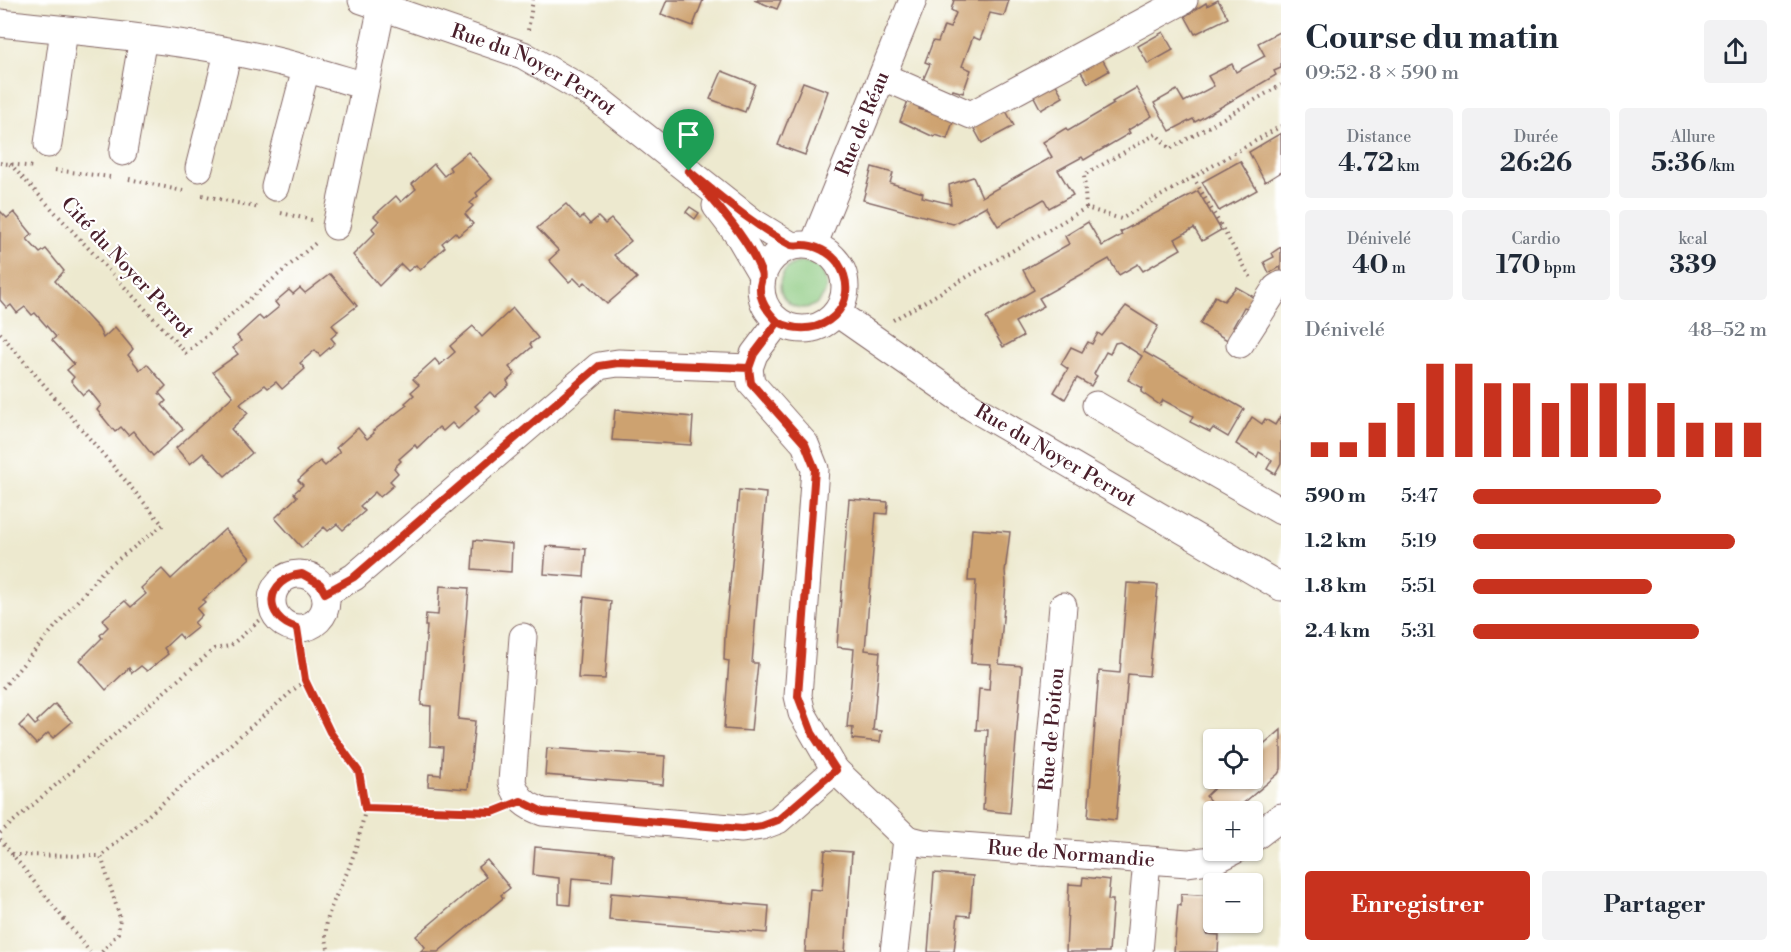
<!DOCTYPE html>
<html lang="fr">
<meta charset="utf-8">
<style>
body{margin:0;font-family:"Libre Bodoni",serif;background:#f2f2f3;color:#1f2937;height:100vh;display:flex;flex-direction:column;font-size:22px;white-space:nowrap}
*{box-sizing:border-box;margin:0}
p{font-size:20px;color:#747a83}
.icon{flex:none;width:33px;height:33px;fill:none;stroke:currentColor;stroke-width:2;stroke-linecap:round;stroke-linejoin:round}
.map{position:relative;flex:1;overflow:hidden}
.side{display:flex;flex-direction:column;background:#fff;width:510px}
.side>*{flex:none}
.fabs{position:absolute;left:1203px;top:729px;display:grid;gap:12px}
.fabs a{display:grid;place-items:center;width:60px;height:60px;border-radius:6px;background:#fff;box-shadow:0 2px 4px #0004;font-size:30px}
.pin{position:absolute;display:grid;place-items:center;width:51px;height:51px;color:#fff;margin:-62px -26px;border-radius:50% 50% 50% 0;rotate:-45deg;box-shadow:0 0 6px #0007}
.pin .icon{rotate:45deg}
.round{display:grid;place-items:center;flex:none;width:63px;height:63px;border-radius:6px;background:#f2f2f3}
.head{display:flex;align-items:center;justify-content:space-between;height:102px;padding:0 24px}
h1{font-size:33px;font-weight:700;line-height:45px}
.figures{display:grid;grid-template-columns:repeat(3,1fr);gap:9px;height:102px;padding:6px 24px}
.figures div{display:grid;align-content:center;border-radius:6px;background:#f2f2f3;text-align:center}
.figures b{font-size:26px;font-weight:700}
.figures small{font-size:16px;font-weight:400}
.figures p{font-size:16px}
.chart{height:168px;padding:12px 24px}
.chart p{display:flex;justify-content:space-between}
.chart svg{width:100%;height:108px;margin-top:6px;stroke:#c8321e;stroke-width:6}
.action{display:flex;gap:12px;margin-top:auto;padding:12px 24px}
.action a{flex:1;height:69px;border-radius:6px;background:#c8321e;color:#fff;font-size:24px;font-weight:700;line-height:69px;text-align:center}
.action a+a{background:#f2f2f3;color:#1f2937}
ul{padding:0 24px;list-style:none;font-size:20px}
li{display:grid;grid-template-columns:96px 72px 1fr;align-items:center;height:45px}
li i{height:15px;border-radius:8px;background:#c8321e}
main{display:flex;flex:1;min-height:0}
.map>svg:first-child{display:block}
.green{fill:#8bc97f;stroke:#6a7455;stroke-width:1.5}
.building{fill:#cda26f}
.lines{fill:none;stroke-linecap:round;stroke-linejoin:round}
.minor-casing{stroke:#836664;stroke-width:29}
.path{stroke:#836664;stroke-width:4;stroke-dasharray:1.5 4.5;stroke-linecap:butt}
.minor{stroke:#fff;stroke-width:27}
.route-casing{stroke:#fff;stroke-width:12}
.route{stroke:#c8321e;stroke-width:8}
.labels{text-anchor:middle;dominant-baseline:central;stroke-width:4.5;stroke-linejoin:round;paint-order:stroke}
.street-label{font-size:20px;fill:#4a1f2b;stroke:#fff}
</style>
<main>
<div class="map">
<svg width="1281" height="952" viewBox="0 0 1281 952">
<rect width="100%" height="100%" fill="#fff"/>
<filter id="ink" filterUnits="userSpaceOnUse"><feTurbulence type="fractalNoise" baseFrequency=".0167" numOctaves="2"/><feDisplacementMap in="SourceGraphic" scale="12" xChannelSelector="R" yChannelSelector="G"/><feConvolveMatrix kernelMatrix="1 2 1 2 8 2 1 2 1" color-interpolation-filters="sRGB"/></filter>
<filter id="wash" filterUnits="userSpaceOnUse"><feTurbulence type="fractalNoise" baseFrequency=".008" numOctaves="4" result="noise"/><feDisplacementMap in="SourceGraphic" scale="24" xChannelSelector="R" yChannelSelector="G"/><feGaussianBlur stdDeviation="1.35" result="paint"/><feColorMatrix in="noise" values="0 0 0 0 0 0 0 0 0 0 0 0 0 0 0 0 0 1.4 0 .05"/><feComposite in="paint" operator="in"/></filter>
<g filter="url(#wash)">
<rect width="100%" height="100%" fill="#ede9cf"/>
<circle class="green" cx="803" cy="285" r="23"/>
<g id="blocks">
<g class="building">
<polygon points="667,0 703,0 693,26 661,14"/>
<polygon points="754,0 781,0 777,9"/>
<polygon points="954,0 1009,0 1004,16 990,13 980,40 973,37 962,66 971,70 963,93 953,90 952,92 923,80 930,64 925,62 933,41 938,42 944,26 950,28 956,13 951,10"/>
<polygon points="1218,0 1228,18 1195,34 1185,16 1206,3 1207,6"/>
<polygon points="1281,31 1281,68 1274,71 1276,75 1195,122 1193,119 1170,131 1154,103 1177,90 1184,102 1214,86 1208,76 1232,64 1236,72 1265,56 1258,43"/>
<polygon points="1163,32 1173,50 1148,64 1138,46"/>
<polygon points="1099,53 1109,71 1088,83 1077,65"/>
<polygon points="722,71 755,84 745,112 710,99"/>
<polygon points="1053,79 1063,97 1041,110 1031,91"/>
<polygon points="803,82 828,91 805,155 778,145"/>
<polygon points="1136,88 1152,116 1128,130 1130,133 1084,160 1082,157 1058,170 1073,195 1049,208 1044,199 998,226 986,206 953,224 863,200 872,167 893,173 890,183 923,193 922,197 951,204 949,185 973,177 982,197 1052,157 1043,142 1066,128 1068,131 1114,104 1112,102"/>
<polygon points="908,101 920,106 919,109 954,119 947,139 936,135 934,137 900,121"/>
<polygon points="1004,107 1014,126 982,143 972,125"/>
<polygon points="1281,133 1281,172 1265,182 1249,152"/>
<polygon points="468,152 492,179 476,193 478,196 470,203 473,206 465,214 473,224 458,236 455,232 442,243 445,247 420,270 416,265 408,271 401,264 379,286 353,255 375,233 372,228 379,221 374,216 396,196 401,202 416,189 412,184 434,164 444,176 451,170 449,167"/>
<polygon points="1240,161 1257,190 1219,211 1202,182"/>
<polygon points="1198,191 1221,230 1202,241 1194,228 1175,239 1181,249 1143,271 1138,264 1119,275 1109,259 1039,298 1044,306 1015,322 1023,336 1003,347 986,318 1034,290 1023,270 1069,244 1065,236 1088,222 1102,246 1122,235 1120,232"/>
<polygon points="566,204 580,219 583,216 590,224 598,217 605,224 611,219 631,241 614,255 637,278 607,304 585,282 581,285 574,278 569,282 549,260 559,251 537,228"/>
<polygon points="690,207 699,213 695,219 686,212"/>
<polygon points="0,211 7,218 14,212 32,234 27,239 40,253 46,249 64,271 55,281 99,329 103,338 115,327 133,349 128,355 140,370 147,364 166,386 159,393 166,401 162,405 183,429 153,456 133,431 128,435 121,427 115,432 97,410 101,405 89,390 83,395 71,381 74,377 67,370 74,364 52,340 56,337 35,313 32,315 25,307 17,313 11,305 7,308 0,300"/>
<polygon points="1281,247 1281,270 1279,267 1269,273 1264,262 1274,257 1272,253"/>
<polygon points="330,274 357,306 332,325 338,332 331,338 335,343 320,356 315,350 300,363 305,369 282,389 276,382 268,388 265,385 240,404 248,413 231,429 252,453 225,476 203,453 190,464 176,448 233,396 213,372 238,354 233,348 241,341 237,336 259,316 263,320 279,307 275,302 289,290 293,294 300,288 305,293"/>
<polygon points="1236,287 1254,297 1249,308 1244,307 1233,327 1236,329 1229,341 1200,324 1215,296 1224,301"/>
<polygon points="1126,306 1158,326 1144,352 1244,409 1228,437 1213,428 1210,432 1190,422 1193,416 1163,400 1160,405 1141,392 1143,388 1128,380 1142,356 1120,342 1115,343 1110,354 1106,352 1094,374 1097,376 1091,386 1077,378 1065,399 1054,392 1068,369 1061,364 1071,347 1082,352 1088,342 1092,344 1098,333 1102,336"/>
<polygon points="513,308 538,338 530,344 532,347 509,367 515,374 507,381 509,385 495,397 490,392 475,406 479,410 458,429 452,423 443,431 439,427 417,448 415,445 399,459 401,461 394,468 398,473 390,481 394,485 380,497 375,492 360,506 365,511 343,530 337,524 328,531 324,527 302,548 275,518 297,497 294,493 303,485 298,480 320,461 325,466 340,452 336,448 358,428 367,439 374,433 373,431 407,405 405,403 414,395 411,392 419,385 413,379 435,359 440,365 455,352 450,346 473,326 482,337"/>
<polygon points="615,410 693,417 691,445 612,440"/>
<polygon points="1281,415 1281,463 1275,474 1267,469 1272,460 1259,452 1257,457 1236,444 1252,417 1262,424 1265,419 1275,425"/>
<polygon points="739,490 766,493 752,663 758,663 751,731 724,729 729,661 724,660 725,637"/>
<polygon points="849,499 888,502 887,514 876,513 865,650 880,652 873,730 882,731 880,742 852,739 853,728 847,727 854,649 837,647"/>
<polygon points="225,529 250,558 203,600 205,602 197,609 202,615 194,623 198,627 183,639 179,634 164,648 168,654 147,671 141,666 132,673 129,668 106,690 80,660 102,638 100,635 108,627 102,620 125,601 131,607 146,594 141,588 162,569 171,579"/>
<polygon points="972,529 1010,532 1005,571 1006,584 999,664 1022,666 1010,813 983,810 988,730 976,730 979,689 989,690 991,664 971,663 976,581 968,581"/>
<polygon points="474,540 512,544 511,572 472,569"/>
<polygon points="546,546 586,549 584,577 544,574"/>
<polygon points="1127,583 1158,585 1149,676 1128,674 1116,820 1088,817 1099,671 1120,673"/>
<polygon points="440,586 469,588 458,719 475,721 468,789 428,786 429,774 441,775 443,747 430,746 431,706 421,705 427,626 425,626 426,614 438,615"/>
<polygon points="584,597 611,601 605,679 578,678"/>
<polygon points="55,704 72,722 53,738 48,733 36,744 19,726 28,717 35,725 38,723 37,721"/>
<polygon points="1281,730 1281,769 1278,774 1234,811 1219,812 1206,796 1225,778 1252,778 1252,755"/>
<polygon points="547,748 665,756 663,785 545,775"/>
<polygon points="535,847 614,854 612,881 572,878 570,905 559,904 559,878 533,875"/>
<polygon points="825,850 852,852 845,952 805,952 810,889 822,890"/>
<polygon points="487,860 510,888 501,895 503,898 438,952 420,952 425,947 416,936 486,877 478,867"/>
<polygon points="934,873 973,876 970,916 958,915 954,952 928,952"/>
<polygon points="1083,877 1110,880 1108,900 1113,900 1109,952 1066,952 1069,884 1082,885"/>
<polygon points="611,893 769,906 767,933 609,920"/>
<polygon points="1181,894 1214,896 1214,908 1209,908 1206,934 1219,935 1218,952 1174,952 1178,905 1181,906"/>
</g>
</g>
</g>
<g filter="url(#ink)">
<use href="#blocks" fill-opacity="0" stroke="#836664" stroke-width="1.5"/>
<g class="lines">
<defs>
<g id="minor">
<path id="s1" d="M362 0 523 55 594 96 753 222 792 246"/>
<path d="M0 23C94 33 190 40 281 62 310 69 338 78 365 86"/>
<polyline points="884,77 971,115 1184,0"/>
<polyline points="48,144 64,30"/>
<polyline points="123,152 143,38"/>
<polyline points="199,168 228,53"/>
<polyline points="275,187 306,69"/>
<polyline points="716,206 739,236 762,275"/>
<polyline points="336,226 382,6"/>
<circle cx="803" cy="287" r="42"/>
<path id="s2" d="M813 246 913 0"/>
<path id="s3" d="M837 313 972 407 1281 587"/>
<polyline points="778,322 754,354 749,368 751,383 805,444 815,469 798,696 802,713 835,770 907,839 894,952"/>
<polyline points="1240,344 1276,288 1281,285"/>
<polyline points="1096,405 1281,511"/>
<circle cx="299" cy="601" r="27"/>
<polyline points="325,593 354,577 599,366 618,363 749,368"/>
<path d="M523 637 512 782C518 800 526 806 543 812L742 829 762 826 778 820 835 770"/>
<path id="s4" d="M907 839 923 843 1188 863 1217 859 1235 850"/>
<polyline points="1252,839 1281,817"/>
<path id="s5" d="M1041 852 1063 606"/>
<polyline points="1139,952 1147,860"/>
</g>
</defs>
<use href="#minor" class="minor-casing"/>
<g class="path">
<polyline points="528,30 533,0"/>
<polyline points="0,163 35,167"/>
<polyline points="10,164 186,353 318,241"/>
<polyline points="55,170 110,177"/>
<polyline points="1193,177 1251,278"/>
<polyline points="129,179 183,191"/>
<polyline points="202,195 259,208"/>
<polyline points="1086,208 1084,175 1156,134 1170,149 1281,85"/>
<polyline points="281,213 312,220"/>
<polyline points="893,320 1086,208 1121,219 1281,126"/>
<polyline points="0,333 163,525 103,571 0,691"/>
<path d="M297 628C301 657 305 682 317 708 333 741 370 768 365 809 362 828 355 852 348 870 336 899 319 920 329 952"/>
<polyline points="365,808 493,812 499,810"/>
<polyline points="0,833 214,649 230,646 273,609"/>
<polyline points="0,839 90,952"/>
<polyline points="12,855 101,856"/>
<polyline points="102,952 118,933 120,918 101,856 305,680"/>
</g>
<use href="#minor" class="minor"/>
</g>
</g>
<g class="lines" filter="url(#ink)">
<defs>
<path id="route" d="M689 171C713 202 747 235 761 272 763 277 761 281 760 286 759 301 768 312 778 322L754 354 749 368 618 363 599 366 354 577 325 593 320 584 302 574C265 579 262 618 297 628L305 680 330 732 359 772 365 808 493 812 521 801 543 812 742 829 762 826 778 820 836 770 812 733 798 696 815 469 805 444 751 383 749 368 754 354 778 322C821 344 865 304 838 263 830 252 815 245 802 245 796 245 794 247 789 244 752 224 721 197 689 171"/>
</defs>
<use href="#route" class="route-casing"/>
<use href="#route" class="route"/>
</g>
<g class="labels">
<g class="street-label">
<text stroke="none"><textPath href="#s1" startOffset="186">Rue du Noyer Perrot</textPath></text>
<text stroke="none"><textPath href="#s2" startOffset="132">Rue de Réau</textPath></text>
<text transform="translate(127 268) rotate(47)">Cité du Noyer Perrot</text>
<text stroke="none"><textPath href="#s3" startOffset="261">Rue du Noyer Perrot</textPath></text>
<text stroke="none"><textPath href="#s5" startOffset="123">Rue de Poitou</textPath></text>
<text stroke="none"><textPath href="#s4" startOffset="165">Rue de Normandie</textPath></text>
</g>
</g>
</svg>
<div class="fabs">
<a><svg class="icon" aria-label="locate" viewBox="0 0 24 24"><circle cx="12" cy="12" r="6"/><path d="M12 2v4M12 18v4M2 12h4M18 12h4"/></svg></a>
<a>+</a>
<a>−</a>
</div>
<div class="pin" style="left:689px;top:171px;background:#1e9e55"><svg class="icon" aria-label="arrive" viewBox="0 0 24 24"><path d="M6 21V4h12l-3 4 3 4H6"/></svg></div>
</div>
<section class="side">
<div class="head"><div><h1>Course du matin</h1><p>09:52 · 8 × 590 m</p></div><a class="round"><svg class="icon" aria-label="share" viewBox="0 0 24 24"><path d="M12 15V3M7 8l5-5 5 5M5 13v7h14v-7"/></svg></a></div>
<div class="figures">
<div><p>Distance</p><b>4.72<small> km</small></b></div>
<div><p>Durée</p><b>26:26</b></div>
<div><p>Allure</p><b>5:36<small> /km</small></b></div>
</div>
<div class="figures">
<div><p>Dénivelé</p><b>40<small> m</small></b></div>
<div><p>Cardio</p><b>170<small> bpm</small></b></div>
<div><p>kcal</p><b>339</b></div>
</div>
<div class="chart"><p><span>Dénivelé</span>48–52 m</p>
<svg viewBox="0 0 160 44" preserveAspectRatio="none"><path d="M5 44V38M15 44V38M25 44V30M35 44V22M45 44V6M55 44V6M65 44V14M75 44V14M85 44V22M95 44V14M105 44V14M115 44V14M125 44V22M135 44V30M145 44V30M155 44V30"/></svg>
</div>
<ul>
<li><b>590 m</b>5:47<i style="width:64%"></i></li>
<li><b>1.2 km</b>5:19<i style="width:89%"></i></li>
<li><b>1.8 km</b>5:51<i style="width:61%"></i></li>
<li><b>2.4 km</b>5:31<i style="width:77%"></i></li>
</ul>
<div class="action"><a>Enregistrer</a><a>Partager</a></div>
</section>
</main>
